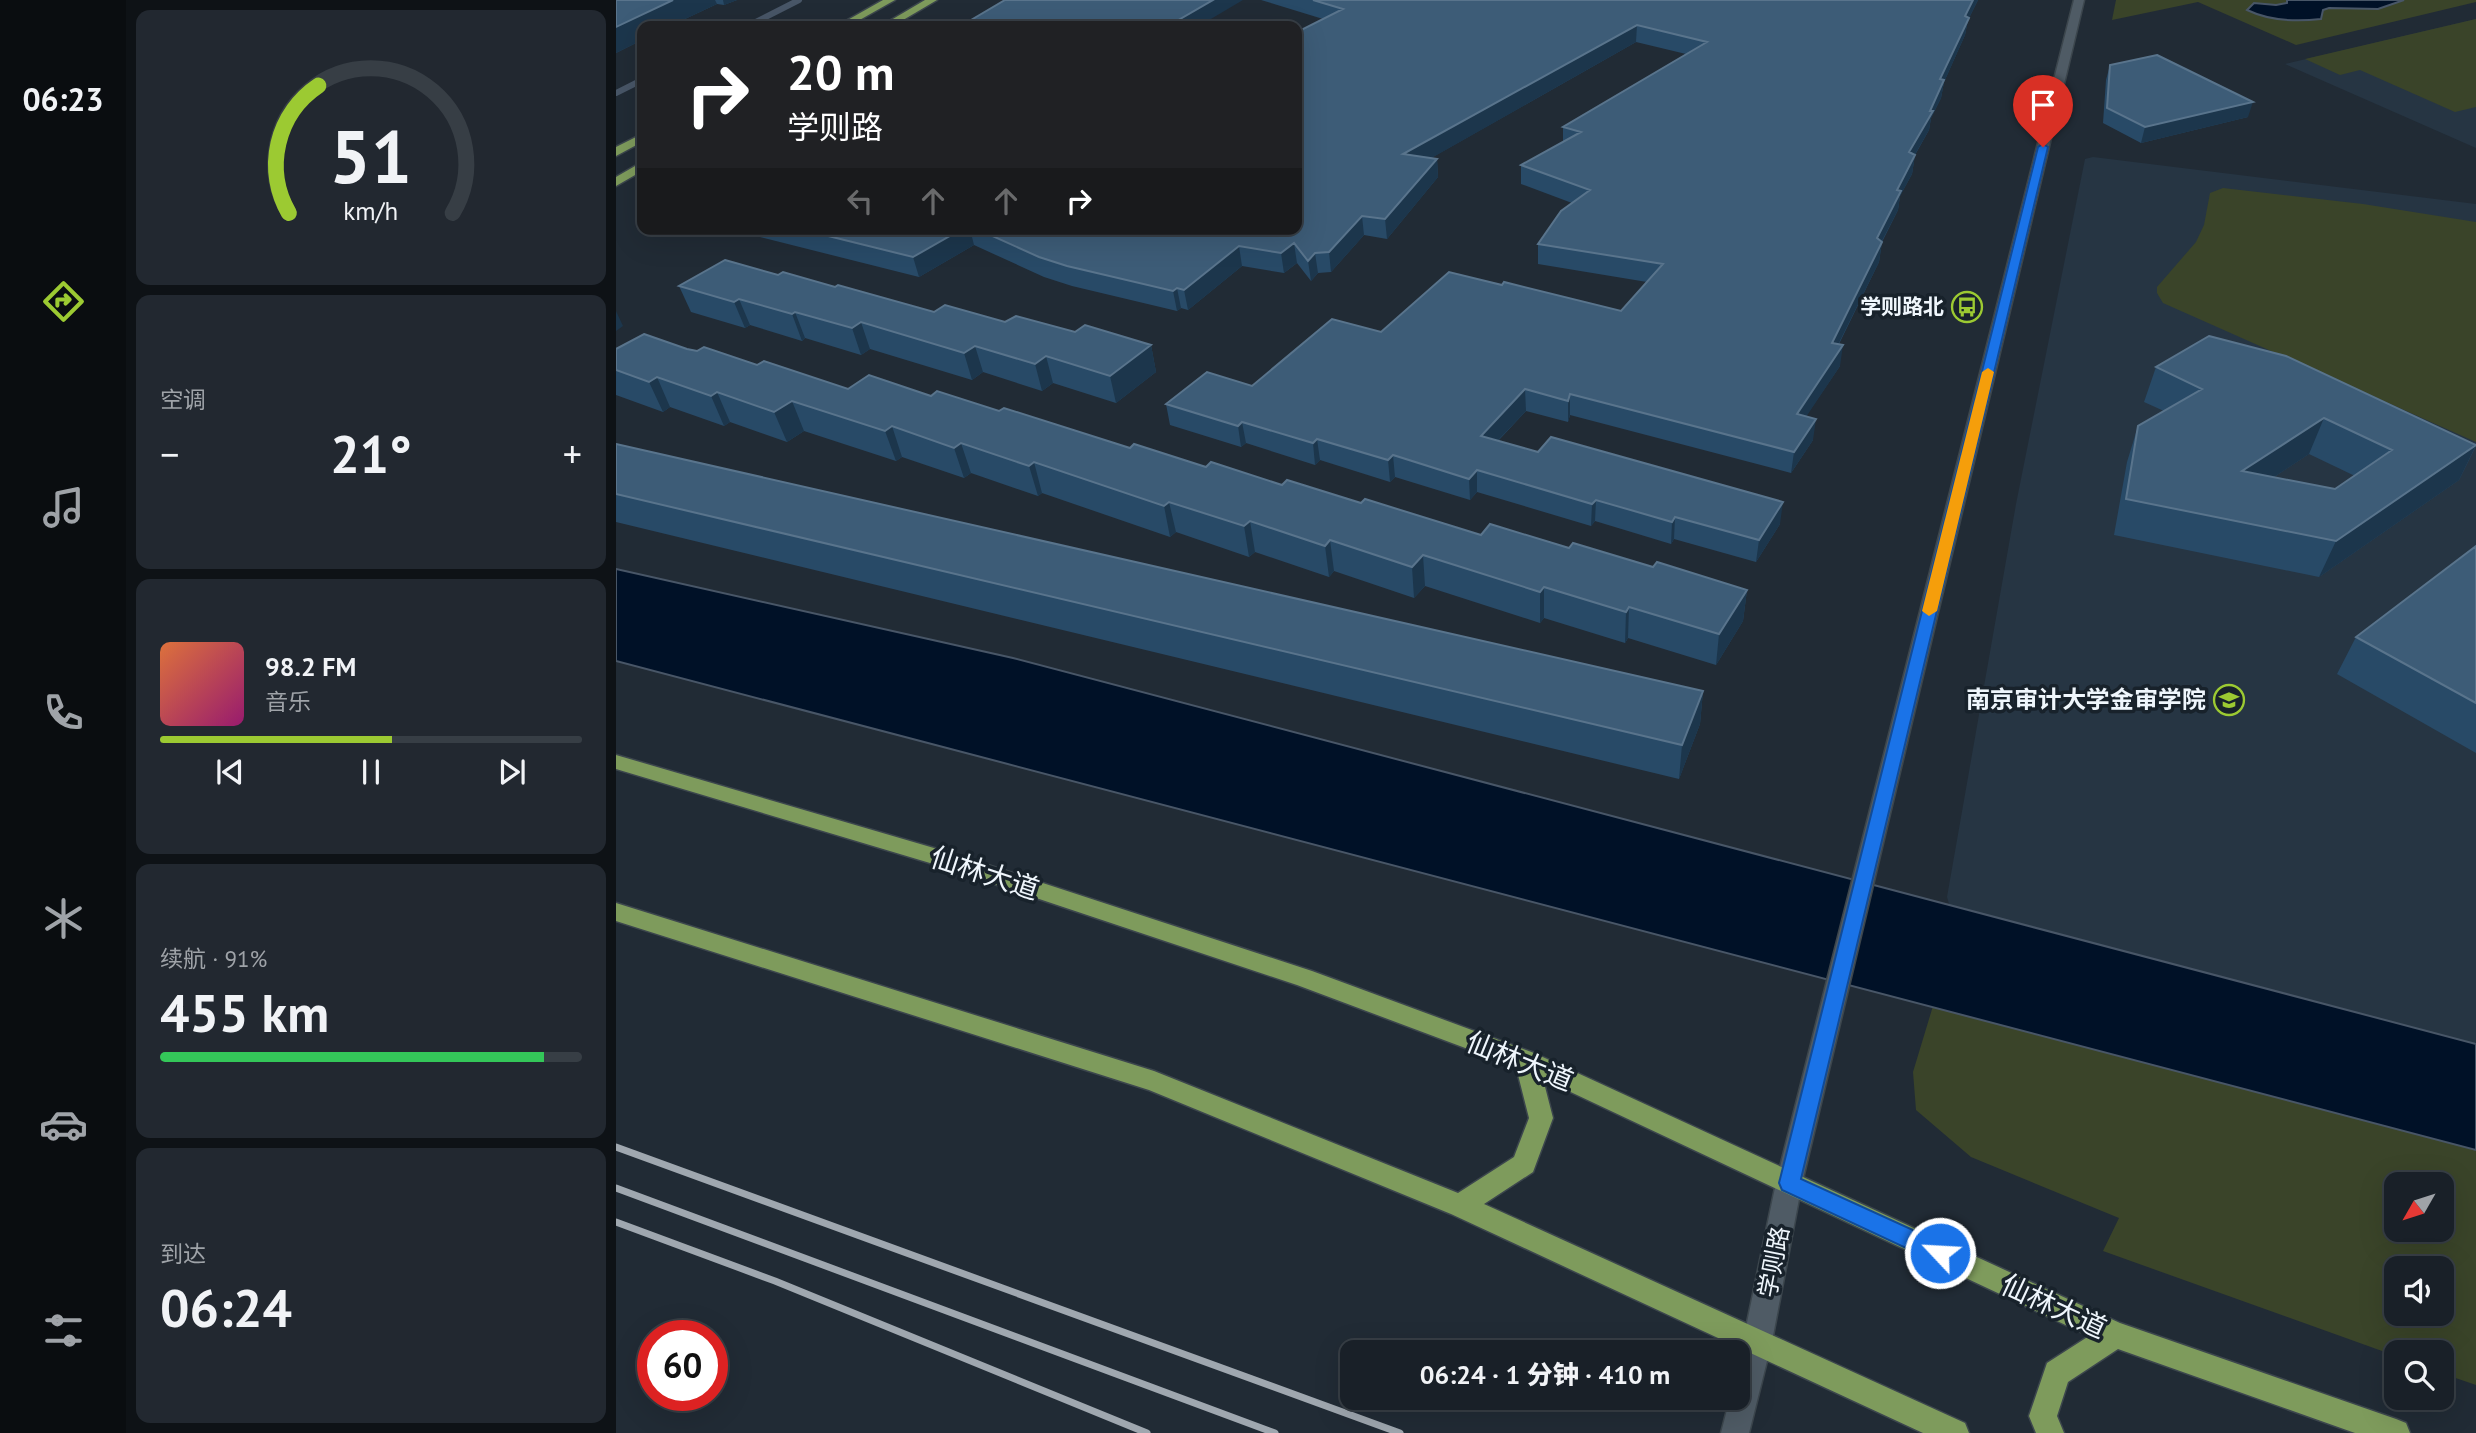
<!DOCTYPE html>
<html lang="zh">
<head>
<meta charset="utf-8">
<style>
	body { margin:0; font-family:"PT Sans","Noto Sans SC",sans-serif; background:#222830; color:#f1f3f6; height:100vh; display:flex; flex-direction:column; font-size:26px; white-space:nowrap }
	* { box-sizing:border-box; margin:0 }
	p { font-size:23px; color:#9fa3a8 }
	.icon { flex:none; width:38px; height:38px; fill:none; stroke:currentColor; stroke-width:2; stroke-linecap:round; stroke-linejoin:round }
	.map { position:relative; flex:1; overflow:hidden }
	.sheet { display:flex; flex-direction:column; gap:10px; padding:10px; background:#0e1216; width:490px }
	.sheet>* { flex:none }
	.guide { position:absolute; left:21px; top:21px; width:665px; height:214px; border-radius:14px; box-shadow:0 7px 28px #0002,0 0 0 2px #373e45; background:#202124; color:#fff; overflow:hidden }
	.needle { width:46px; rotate:231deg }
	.fabs { position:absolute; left:1768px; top:1172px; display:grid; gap:14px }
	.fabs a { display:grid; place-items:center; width:70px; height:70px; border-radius:14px; background:#192028; box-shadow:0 7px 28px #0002,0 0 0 2px #373e45; font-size:35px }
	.speed { position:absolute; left:21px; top:1320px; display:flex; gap:14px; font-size:35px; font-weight:700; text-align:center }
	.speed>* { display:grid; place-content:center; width:91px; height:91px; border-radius:50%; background:#192028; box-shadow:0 7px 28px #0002,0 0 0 2px #373e45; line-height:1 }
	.speed .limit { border:10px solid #d22; background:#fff; color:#111 }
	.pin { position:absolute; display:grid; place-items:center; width:60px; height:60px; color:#fff; margin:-72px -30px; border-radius:50% 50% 50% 0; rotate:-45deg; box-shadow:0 0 7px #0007 }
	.pin .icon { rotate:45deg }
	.me { position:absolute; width:77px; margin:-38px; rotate:295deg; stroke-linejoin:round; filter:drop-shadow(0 0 5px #0008) }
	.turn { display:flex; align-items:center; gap:24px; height:147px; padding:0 35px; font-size:32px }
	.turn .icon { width:91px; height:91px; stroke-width:2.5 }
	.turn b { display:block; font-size:49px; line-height:60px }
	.lanes { display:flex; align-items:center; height:66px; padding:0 35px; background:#0003; justify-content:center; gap:35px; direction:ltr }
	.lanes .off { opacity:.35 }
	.big { font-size:52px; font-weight:800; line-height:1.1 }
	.sheet .tile { flex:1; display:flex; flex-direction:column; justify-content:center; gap:10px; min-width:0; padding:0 24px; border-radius:14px; background:#222830 }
	.sheet .dial { align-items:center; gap:0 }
	.dial svg { height:182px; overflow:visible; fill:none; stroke:#373e45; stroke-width:7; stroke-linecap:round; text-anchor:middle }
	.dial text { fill:#f1f3f6; stroke:none }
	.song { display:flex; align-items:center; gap:21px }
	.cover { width:84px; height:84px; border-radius:10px; background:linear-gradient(135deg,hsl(20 70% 55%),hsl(320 70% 35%)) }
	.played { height:7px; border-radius:4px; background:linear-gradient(90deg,#9cca32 55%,#373e45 55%) }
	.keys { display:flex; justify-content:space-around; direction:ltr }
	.heat { display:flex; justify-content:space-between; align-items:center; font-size:38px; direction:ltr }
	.charge { height:10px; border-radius:5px; background:linear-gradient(90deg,#34c759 91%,#373e45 0) }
	.trip { position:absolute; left:724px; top:1340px; width:410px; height:70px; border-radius:14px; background:#192028; box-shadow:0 7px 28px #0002,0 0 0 2px #373e45; font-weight:800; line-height:70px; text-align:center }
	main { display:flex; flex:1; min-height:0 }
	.menu { display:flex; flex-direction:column; width:126px; justify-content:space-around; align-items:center; background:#0a0d10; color:#9fa3a8 }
	.menu .icon { width:49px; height:49px }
	.menu .current { color:#9cca32 }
	.menu b { font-size:32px; color:#f1f3f6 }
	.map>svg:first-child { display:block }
	.built { fill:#263543 }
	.green { fill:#3a4429; fill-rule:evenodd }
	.water { fill:#001127; stroke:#485667; stroke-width:2 }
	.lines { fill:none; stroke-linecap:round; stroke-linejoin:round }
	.stream { stroke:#485667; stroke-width:6 }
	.minor-casing { stroke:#3c464d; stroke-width:3 }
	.primary-casing { stroke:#3c464d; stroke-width:3 }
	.minor { fill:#4f5b65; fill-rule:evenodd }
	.primary { fill:#7e9b5c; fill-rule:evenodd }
	.rail { stroke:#9fa7af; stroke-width:7 }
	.wall { fill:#284a67; fill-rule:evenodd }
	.shaded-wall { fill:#1c364c }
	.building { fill:#3d5c77; stroke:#59748c; stroke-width:2; fill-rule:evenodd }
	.route { fill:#1a73e8; stroke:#114b97; stroke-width:2 }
	.slow { fill:#f59e0b }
	.labels { text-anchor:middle; stroke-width:7; stroke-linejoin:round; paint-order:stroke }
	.far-poi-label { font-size:21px; font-weight:bold; fill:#eff6fc; stroke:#18222b; text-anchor:end }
	.poi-label { font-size:24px; font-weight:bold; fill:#eff6fc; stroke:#18222b; text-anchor:end }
	.street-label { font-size:24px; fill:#eff6fc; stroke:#18222b }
	.near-street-label { font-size:28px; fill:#eff6fc; stroke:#18222b }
</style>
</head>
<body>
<main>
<nav class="menu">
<b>06:23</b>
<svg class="icon current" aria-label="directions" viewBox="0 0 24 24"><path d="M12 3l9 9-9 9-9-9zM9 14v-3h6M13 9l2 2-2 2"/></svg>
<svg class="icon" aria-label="music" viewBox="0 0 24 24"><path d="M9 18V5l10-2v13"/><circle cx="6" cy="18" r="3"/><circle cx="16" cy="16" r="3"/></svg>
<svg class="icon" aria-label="phone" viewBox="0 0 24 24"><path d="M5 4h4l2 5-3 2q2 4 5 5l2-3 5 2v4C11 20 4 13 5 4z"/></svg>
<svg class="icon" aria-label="climate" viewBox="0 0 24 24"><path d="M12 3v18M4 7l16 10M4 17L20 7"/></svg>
<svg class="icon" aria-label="car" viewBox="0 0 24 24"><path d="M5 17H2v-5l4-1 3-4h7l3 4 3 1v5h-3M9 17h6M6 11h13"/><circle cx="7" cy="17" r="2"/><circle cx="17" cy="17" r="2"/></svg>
<svg class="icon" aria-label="filters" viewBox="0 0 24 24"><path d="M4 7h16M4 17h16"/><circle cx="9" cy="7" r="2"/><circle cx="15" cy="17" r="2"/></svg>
</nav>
<section class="sheet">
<div class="tile dial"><svg viewBox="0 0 100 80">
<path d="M14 69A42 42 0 1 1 86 69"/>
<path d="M14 69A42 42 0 0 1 27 13" stroke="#9cca32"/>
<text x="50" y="56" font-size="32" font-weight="700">51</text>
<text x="50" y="72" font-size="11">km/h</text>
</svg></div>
<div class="tile"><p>空调</p>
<div class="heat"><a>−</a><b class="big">21°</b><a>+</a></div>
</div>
<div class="tile">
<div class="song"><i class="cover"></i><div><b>98.2 FM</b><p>音乐</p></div></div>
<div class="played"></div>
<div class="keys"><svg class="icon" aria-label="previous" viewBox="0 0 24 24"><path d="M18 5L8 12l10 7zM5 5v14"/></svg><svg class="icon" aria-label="pause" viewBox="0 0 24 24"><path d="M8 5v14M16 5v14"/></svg><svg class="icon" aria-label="next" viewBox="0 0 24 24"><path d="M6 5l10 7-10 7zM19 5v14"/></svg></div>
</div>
<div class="tile"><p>续航 · 91%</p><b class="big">455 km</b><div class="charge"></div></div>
<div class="tile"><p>到达</p><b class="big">06:24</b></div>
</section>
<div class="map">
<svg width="1860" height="1433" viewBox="0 0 1860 1433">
	<rect width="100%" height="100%" fill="#212b35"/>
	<!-- built -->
	<path class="built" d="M1860,19V148L1669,64Z
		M1477,157L1860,204V1071L1335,911L1331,897L1400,504L1469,159Z"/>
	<!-- green -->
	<path class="green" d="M1500,0H1860V2L1680,45L1582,2L1496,20Z
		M1860,19V107L1839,112L1744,70L1724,75L1689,59Z
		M1607,188L1747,204L1860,222V442L1547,303L1541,293V287L1580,242L1588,225L1594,193Z
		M1320,996L1860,1149V1385L1825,1373V1353H1780V1356L1487,1251L1503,1218L1355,1157L1300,1110L1297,1072ZM1780,1185H1825V1230H1780ZM1780,1269H1825V1314H1780Z"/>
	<!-- water -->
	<path class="water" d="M1671,0H1788L1762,9L1713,8L1707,10L1705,19C1679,22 1654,21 1631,10L1638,3L1660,5L1671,3Z
		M0,569L397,658L1860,1044V1150L0,661Z"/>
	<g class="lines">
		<!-- stream -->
		<path class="stream" d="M132,26L183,0
			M0,93L26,80"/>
		<!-- minor casing -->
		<g class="minor-casing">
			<path id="minor" d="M1458,0H1468L1186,1183L1156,1341L1133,1433H1105L1114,1398H1122V1366L1160,1183Z"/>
		</g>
		<!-- primary casing -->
		<g class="primary-casing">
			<path id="primary" d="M267,0H279L233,26H221Z
				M309,0H321L277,26H265Z
				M26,134V142L0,156V147Z
				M26,162V171L0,186V177Z
				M0,755L335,853L696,971L918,1053L1504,1323L1780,1419L1790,1423L1794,1433H1739L1502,1349L1452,1382L1441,1416L1448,1433H1420L1413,1416L1431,1363L1473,1336L927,1079L937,1118L917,1172L868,1204L1349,1423L1353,1433H1307L835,1214L533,1090L0,921V903L538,1071L842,1193L898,1157L913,1118L900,1067L681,985L324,866L0,769Z"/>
		</g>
		<!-- minor -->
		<use href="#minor" class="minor"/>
		<!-- primary -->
		<use href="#primary" class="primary"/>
		<!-- rail -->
		<path class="rail" d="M0,1147L784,1433
			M0,1188L659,1433
			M0,1222L159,1281L531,1433"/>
	</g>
	<!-- wall -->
	<path class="wall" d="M0,0H121L108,5L101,4L54,26H26V40L0,53Z
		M645,0H1362L1352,20L1349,35L1328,82L1325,98L1315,118L1313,130L1299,155L1296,174L1284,196L1282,210L1266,242L1263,262L1223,344L1224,366L1190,416L1197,440L1175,473L954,415L952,422L910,411L882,441L1164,524L1140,562L1058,539L1055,544L979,521L975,526L861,492L854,500L779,477L774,482L704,460L699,465L630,443L625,447L554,425L550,404L636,386L765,332L886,285L1005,311L1031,282L922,264V244L956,203L905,184V165L947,142V127L1070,54L1020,42L815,158L821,159L822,177L771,239L748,235L715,272L702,273L695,281L681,263L668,273L626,266L572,310L565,308L561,311L456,286L428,277L358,245L303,277L112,229H681L707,19Z
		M1494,65L1632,117L1525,143L1487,123L1490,80Z
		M162,275L219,287L318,312L535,345L540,372L500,403L437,383L426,391L367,372L356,380L254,349L245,355L189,338L186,341L134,325L129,328L75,312L63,286Z
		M0,349H71L141,365L232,389L315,396L383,411L514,448L666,485L745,503L865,535L953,548L1037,567L1131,590L1127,621L1100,665L1012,638L1009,643L928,618L924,623L809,586L798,598L718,571L713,577L639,552L633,557L560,532L554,537L426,493L422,496L355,473L348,478L286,457L280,461L188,431L171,442L114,422L108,426L54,407L47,412L0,395Z
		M1540,367L1860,444V446L1843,480L1703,577L1498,535L1511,462L1522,426L1548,411L1528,402ZM1693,454L1739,476L1719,489L1658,477Z
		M0,444L1087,691L1084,724L1063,779L0,522Z
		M1860,546V753L1721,674L1740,637Z"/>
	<!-- shaded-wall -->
	<path class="shaded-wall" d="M57,0H99L101,4L54,26H26V40L0,53V27Z
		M107,0H121L108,5Z
		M597,0H627L583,26H552Z
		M1357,0H1362L1352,20L1349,35L1328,82L1325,98L1315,118L1313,130L1290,170L1293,152L1314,111L1324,79L1349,16Z
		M1021,25L1020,42L789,173L787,154Z
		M1637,102L1632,117L1525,143L1529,127Z
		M1299,155L1296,174L1284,196L1282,210L1257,258L1261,238L1281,190Z
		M821,159L822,177L771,239L769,219Z
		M746,216L748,235L715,272L713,252Z
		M346,229H354L358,245L303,277L297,257Z
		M1266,242L1263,262L1213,363L1216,343Z
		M678,243L681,263L668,273L665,253Z
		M623,246L626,266L572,310L568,290Z
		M699,253L702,273L695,281L692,261Z
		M561,288L565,308L561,311L557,291Z
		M123,299L134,325L129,328L118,302Z
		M0,311L7,326L0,331Z
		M179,312L189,338L186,341L176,314Z
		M245,322L254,349L245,355L236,328Z
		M535,345L540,372L500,403L494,376Z
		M1227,345L1224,366L1178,435L1181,414Z
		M359,346L367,372L356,380L348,353Z
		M430,356L437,383L426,391L419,364Z
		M41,377L54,407L47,412L33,382Z
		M909,389L910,411L866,457L865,436Z
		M101,392L114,422L108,426L95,396Z
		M954,394V415L952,422V401Z
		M176,401L188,431L171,442L158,412Z
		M1708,418L1693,454L1612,507L1626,471Z
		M1200,419L1197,440L1175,473L1178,452Z
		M626,422L630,443L625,447L622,426Z
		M276,426L286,457L280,461L269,431Z
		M701,439L704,460L699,465L697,443Z
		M345,443L355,473L348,478L338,448Z
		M1860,445L1843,480L1703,577L1720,541Z
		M777,455L779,477L774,482L772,460Z
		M418,462L426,493L422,496L413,466Z
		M861,470V492L854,500L853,479Z
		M980,500L979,521L975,526L976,504Z
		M553,502L560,532L554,537L548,506Z
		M1167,502L1164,524L1140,562L1143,540Z
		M1059,517L1058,539L1055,544L1056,522Z
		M634,521L639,552L633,557L628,526Z
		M714,540L718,571L713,577L709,546Z
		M807,555L809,586L798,598L796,567Z
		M928,587V618L924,623V592Z
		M1131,590L1127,621L1100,665L1103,634Z
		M1013,607L1012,638L1009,643L1010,612Z
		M1087,691L1084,724L1063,779L1066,745Z"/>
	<!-- building -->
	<path class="building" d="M0,0H57L0,27Z
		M389,0H597L552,26H345Z
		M697,0H1357L1349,16L1353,18L1324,79L1328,80L1314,111H1317L1293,152L1299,155L1281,190L1285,191L1261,238L1266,242L1216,343L1227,345L1181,414L1200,419L1178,452L954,394L952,401L909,389L865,436L922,452L935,437L1167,502L1143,540L1059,517L1056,522L980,500L976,504L861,470L853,479L777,455L772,460L701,439L697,443L626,422L622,426L550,404L591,372L636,386L716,319L765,332L833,272L886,285L888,282L1005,311L1047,264L922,244L945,211L974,190L905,165L965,132L947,127L1091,42L1021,25L787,154L821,159L769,219L746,216L713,252L699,253L692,261L678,243L665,253L623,246L568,290L561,288L557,291L451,266L423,257L361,229H681V32L727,9Z
		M1541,55L1637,102L1529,127L1491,108L1494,65Z
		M184,229H346L297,257Z
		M109,260L162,275L167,272L219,287L222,285L318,312L329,305L389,322L400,316L459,332L469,325L535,345L494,376L430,356L419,364L359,346L348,353L245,322L236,328L179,312L176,314L123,299L118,302L63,286Z
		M28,334L71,349L81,351L88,347L141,365L148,361L232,389L253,375L315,396L321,391L383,411L388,408L514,448L518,444L590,467L595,462L666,485L671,480L745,503L749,499L865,535L874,524L953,548L957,543L1037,567L1041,562L1131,590L1103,634L1013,607L1010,612L928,587L924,592L807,555L796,567L714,540L709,546L634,521L628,526L553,502L548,506L418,462L413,466L345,443L338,448L276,426L269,431L176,401L158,412L101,392L95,396L41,377L33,382L0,370V349Z
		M1593,336L1670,356L1860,445L1720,541L1510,499L1522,426L1586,389L1540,367ZM1708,418L1776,450L1719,489L1626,471Z
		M0,444L1087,691L1066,745L0,494Z
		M1860,546V703L1740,637Z"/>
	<!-- route -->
	<path class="route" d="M1427,144L1432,147L1185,1179L1332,1246L1335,1253L1332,1261L1324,1264L1166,1190L1163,1183L1422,147Z"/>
	<!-- slow -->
	<path class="slow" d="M1372,368L1378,372L1321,611L1313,616L1306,611L1366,372Z"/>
	<!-- icons -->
	<defs>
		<g id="bus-ring" transform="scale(1.575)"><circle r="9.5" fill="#18222b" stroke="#9cca32" stroke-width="1.5"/><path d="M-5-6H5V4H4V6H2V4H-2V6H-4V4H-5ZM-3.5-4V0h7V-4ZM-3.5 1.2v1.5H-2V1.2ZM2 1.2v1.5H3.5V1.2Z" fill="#9cca32"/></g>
		<g id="university-ring" transform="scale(1.575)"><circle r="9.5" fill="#18222b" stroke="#9cca32" stroke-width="1.5"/><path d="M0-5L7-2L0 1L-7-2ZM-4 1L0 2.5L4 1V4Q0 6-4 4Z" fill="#9cca32"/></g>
	</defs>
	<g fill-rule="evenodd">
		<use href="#bus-ring" x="1351" y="307"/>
		<use href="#university-ring" x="1613" y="700"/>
	</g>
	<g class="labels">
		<!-- far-poi labels -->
		<g class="far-poi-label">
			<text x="1328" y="314">学则路北</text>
		</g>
		<!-- poi labels -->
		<g class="poi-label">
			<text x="1590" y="708">南京审计大学金审学院</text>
		</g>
		<!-- street labels -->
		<g class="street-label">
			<text transform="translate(1158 1262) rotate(-79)" y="8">学则路</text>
		</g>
		<!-- near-street labels -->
		<g class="near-street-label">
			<text transform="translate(369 873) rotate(18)" y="10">仙林大道</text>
			<text transform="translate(904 1061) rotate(22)" y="10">仙林大道</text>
			<text transform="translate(1438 1306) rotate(25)" y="10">仙林大道</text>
		</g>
	</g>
</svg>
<div class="fabs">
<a><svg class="needle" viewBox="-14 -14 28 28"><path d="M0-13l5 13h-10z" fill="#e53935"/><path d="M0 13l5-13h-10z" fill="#9fa3a8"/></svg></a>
<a><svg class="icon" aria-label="sound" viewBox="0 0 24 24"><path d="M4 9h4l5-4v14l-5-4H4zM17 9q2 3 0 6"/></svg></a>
<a><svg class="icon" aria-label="search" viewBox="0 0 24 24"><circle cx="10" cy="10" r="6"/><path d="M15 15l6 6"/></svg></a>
</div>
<div class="speed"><div class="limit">60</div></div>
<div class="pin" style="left:1427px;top:147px;background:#d93025"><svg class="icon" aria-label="arrive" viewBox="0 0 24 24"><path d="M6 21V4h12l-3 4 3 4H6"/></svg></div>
<svg class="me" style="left:1324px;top:1253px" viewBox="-20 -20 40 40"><circle r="17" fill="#1a73e8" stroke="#fff" stroke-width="3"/><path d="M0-11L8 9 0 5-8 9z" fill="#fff"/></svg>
<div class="trip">06:24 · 1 分钟 · 410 m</div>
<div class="guide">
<div class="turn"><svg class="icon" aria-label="right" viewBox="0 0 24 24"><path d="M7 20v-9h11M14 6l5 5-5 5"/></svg><div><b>20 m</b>学则路</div></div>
<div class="lanes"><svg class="icon off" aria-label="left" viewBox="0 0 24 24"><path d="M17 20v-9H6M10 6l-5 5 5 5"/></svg><svg class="icon off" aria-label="ahead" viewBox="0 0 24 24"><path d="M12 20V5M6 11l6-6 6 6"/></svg><svg class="icon off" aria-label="ahead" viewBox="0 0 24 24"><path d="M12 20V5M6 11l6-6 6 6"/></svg><svg class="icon" aria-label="right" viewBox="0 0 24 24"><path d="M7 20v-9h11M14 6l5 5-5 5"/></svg></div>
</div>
</div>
</main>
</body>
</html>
